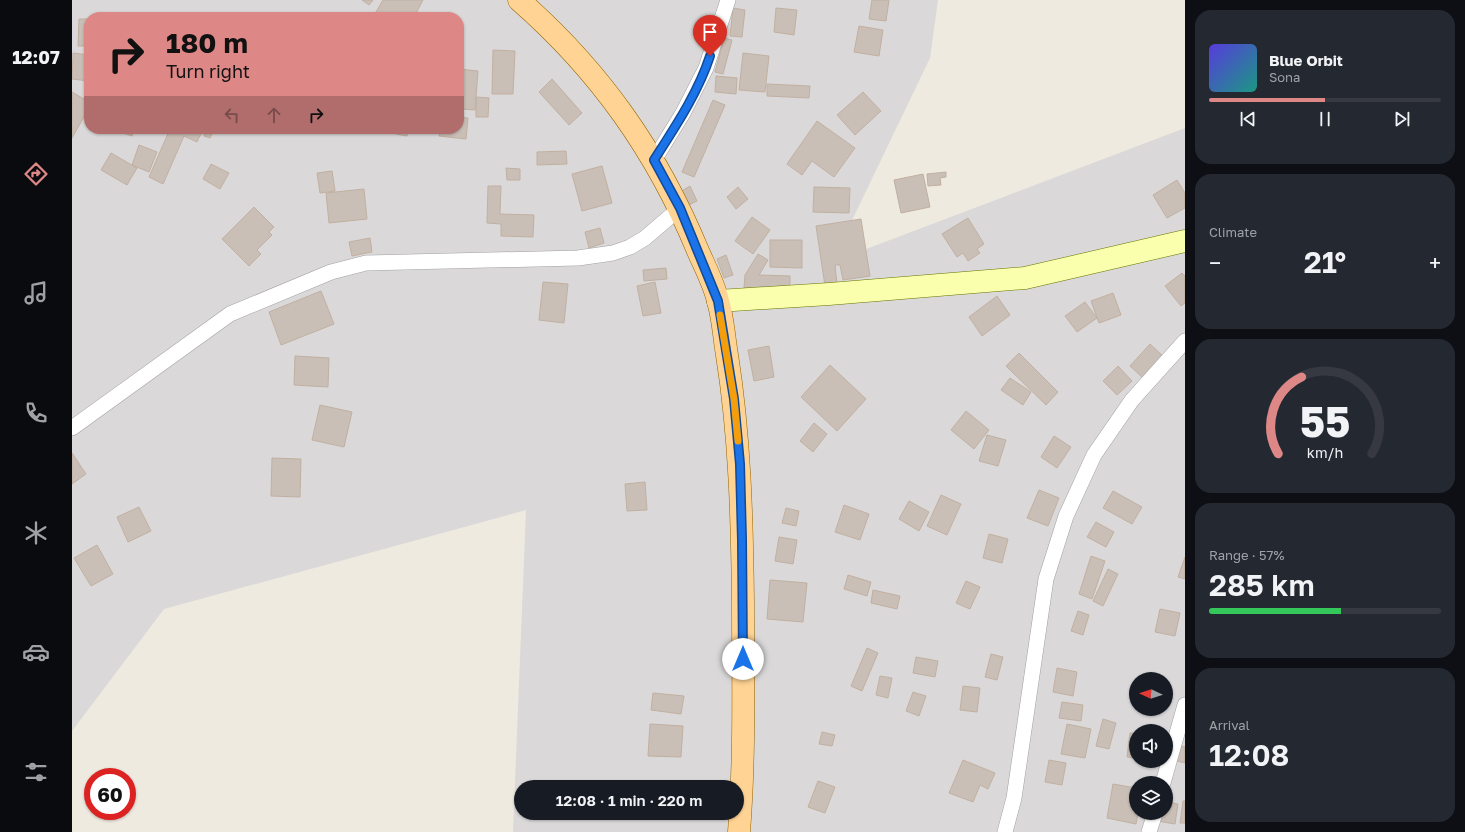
<!DOCTYPE html>
<html lang="en">
<head>
<meta charset="utf-8">
<style>
	body { margin:0; font-family:"Golos Text",sans-serif; background:#242831; color:#f1f3f6; height:100vh; display:flex; flex-direction:column; font-size:15px; white-space:nowrap }
	* { box-sizing:border-box; margin:0 }
	p { font-size:13px; color:#9ea1a6 }
	.icon { flex:none; width:22px; height:22px; fill:none; stroke:currentColor; stroke-width:2; stroke-linecap:round; stroke-linejoin:round }
	.map { position:relative; flex:1; overflow:hidden }
	.sheet { display:flex; flex-direction:column; gap:10px; padding:10px; background:#0d0f14; width:280px }
	.sheet>* { flex:none }
	.hud { position:absolute; left:12px; top:12px; width:380px; height:122px; border-radius:16px; box-shadow:0 1px 3px #0004; background:#de8787; color:#111; overflow:hidden }
	.needle { width:26px; rotate:274deg }
	.controls { position:absolute; left:1057px; top:672px; display:grid; gap:8px }
	.controls a { display:grid; place-items:center; width:44px; height:44px; border-radius:50%; background:#171b24; box-shadow:0 1px 3px #0004; font-size:20px }
	.speed { position:absolute; left:12px; top:768px; display:flex; gap:8px; font-size:20px; font-weight:700; text-align:center }
	.speed>* { display:grid; place-content:center; width:52px; height:52px; border-radius:50%; background:#171b24; box-shadow:0 1px 3px #0004; line-height:1 }
	.speed .limit { border:6px solid #d22; background:#fff; color:#111 }
	.pin { position:absolute; display:grid; place-items:center; width:34px; height:34px; color:#fff; margin:-41px -17px; border-radius:50% 50% 50% 0; rotate:-45deg; box-shadow:0 0 4px #0007 }
	.pin .icon { rotate:45deg }
	.me { position:absolute; width:44px; margin:-22px; rotate:0deg; stroke-linejoin:round; filter:drop-shadow(0 0 3px #0008) }
	.turn { display:flex; align-items:center; gap:14px; height:84px; padding:0 16px; font-size:18px }
	.turn .icon { width:52px; height:52px; stroke-width:2.5 }
	.turn b { display:block; font-size:28px; line-height:34px }
	.lanes { display:flex; align-items:center; height:38px; padding:0 16px; background:#0003; justify-content:center; gap:20px; direction:ltr }
	.lanes .off { opacity:.35 }
	.big { font-size:30px; font-weight:600; line-height:1.1 }
	.sheet .card { flex:1; display:flex; flex-direction:column; justify-content:center; gap:6px; min-width:0; padding:0 14px; border-radius:16px; background:#242831 }
	.sheet .dial { align-items:center; gap:0 }
	.dial svg { height:104px; overflow:visible; fill:none; stroke:#363941; stroke-width:7; stroke-linecap:round; text-anchor:middle }
	.dial text { fill:#f1f3f6; stroke:none }
	.song { display:flex; align-items:center; gap:12px }
	.cover { width:48px; height:48px; border-radius:6px; background:linear-gradient(135deg,hsl(250 70% 55%),hsl(170 70% 35%)) }
	.played { height:4px; border-radius:2px; background:linear-gradient(90deg,#de8787 50%,#363941 50%) }
	.keys { display:flex; justify-content:space-around; direction:ltr }
	.heat { display:flex; justify-content:space-between; align-items:center; font-size:22px; direction:ltr }
	.charge { height:6px; border-radius:3px; background:linear-gradient(90deg,#34c759 57%,#363941 0) }
	.trip { position:absolute; left:442px; top:780px; width:230px; height:40px; border-radius:20px; background:#171b24; box-shadow:0 1px 3px #0004; font-weight:600; line-height:40px; text-align:center }
	main { display:flex; flex:1; min-height:0 }
	.menu { display:flex; flex-direction:column; width:72px; justify-content:space-around; align-items:center; background:#090b0e; color:#9ea1a6 }
	.menu .icon { width:28px; height:28px }
	.menu .selected { color:#de8787 }
	.menu b { font-size:18px; color:#f1f3f6 }
	.map>svg:first-child { display:block }
	.residential { fill:#dad8d8; fill-rule:evenodd }
	.building { fill:#cabfb6; stroke:#c1b0a1 }
	.lines { fill:none; stroke-linecap:round; stroke-linejoin:round }
	.street-casing { stroke:#a2a2a2; stroke-width:16 }
	.secondary-casing { stroke:#667500; stroke-width:23 }
	.primary-casing { stroke:#936500; stroke-width:23 }
	.street { stroke:#fff; stroke-width:15 }
	.secondary { stroke:#f9ffad; stroke-width:22 }
	.primary { stroke:#ffd394; stroke-width:22 }
	.route-casing { stroke:#114b97; stroke-width:10 }
	.route { stroke:#1a73e8; stroke-width:7 }
	.slow { stroke:#f59e0b; stroke-width:7 }
</style>
</head>
<body>
<main>
<nav class="menu">
<b>12:07</b>
<svg class="icon selected" aria-label="directions" viewBox="0 0 24 24"><path d="M12 3l9 9-9 9-9-9zM9 14v-3h6M13 9l2 2-2 2"/></svg>
<svg class="icon" aria-label="music" viewBox="0 0 24 24"><path d="M9 18V5l10-2v13"/><circle cx="6" cy="18" r="3"/><circle cx="16" cy="16" r="3"/></svg>
<svg class="icon" aria-label="phone" viewBox="0 0 24 24"><path d="M5 4h4l2 5-3 2q2 4 5 5l2-3 5 2v4C11 20 4 13 5 4z"/></svg>
<svg class="icon" aria-label="climate" viewBox="0 0 24 24"><path d="M12 3v18M4 7l16 10M4 17L20 7"/></svg>
<svg class="icon" aria-label="car" viewBox="0 0 24 24"><path d="M5 17H2v-5l4-1 3-4h7l3 4 3 1v5h-3M9 17h6M6 11h13"/><circle cx="7" cy="17" r="2"/><circle cx="17" cy="17" r="2"/></svg>
<svg class="icon" aria-label="filters" viewBox="0 0 24 24"><path d="M4 7h16M4 17h16"/><circle cx="9" cy="7" r="2"/><circle cx="15" cy="17" r="2"/></svg>
</nav>
<div class="map">
<svg width="1113" height="832" viewBox="0 0 1113 832">
	<rect width="100%" height="100%" fill="#eeeae0"/>
	<!-- residential -->
	<path class="residential" d="M0,0H866L858,58L760,262L1113,128V832H441L454,510L92,609L0,731ZM17,17H387V129H17ZM1064,679H1094V709H1064ZM1064,731H1094V761H1064ZM1064,783H1094V813H1064ZM449,787H665V813H449Z"/>
	<!-- building -->
	<path class="building" d="M290,0H301L297,5Z
		M311,0H351L342,17H301Z
		M800,0H817L814,21L797,19Z
		M661,8L673,10L670,37L658,36Z
		M704,8L725,10L722,35L702,32Z
		M57,14L86,17H57Z
		M7,19H17V46H6Z
		M787,26L811,30L807,56L782,52Z
		M652,38L660,40L651,74L643,72Z
		M421,50L443,51L441,94H420Z
		M1,53L17,55V81L0,79Z
		M671,53L697,56L693,92L667,90Z
		M387,69L406,71L403,110L387,109Z
		M644,76L665,78L664,94L643,92Z
		M480,79L510,113L497,125L467,92Z
		M695,84L738,86L737,98L695,96Z
		M0,92L17,102V108L0,138Z
		M791,92L809,111L783,135L765,115Z
		M404,97L417,98L416,117H404Z
		M641,100L653,105L622,177L610,172Z
		M387,117L396,118L394,139L367,136L368,129H387Z
		M745,121L783,148L762,177L740,161L730,175L715,164Z
		M52,129H62L60,136L51,133Z
		M98,129H131L125,142L112,136L91,184L77,177Z
		M135,129H142L138,138L132,136Z
		M325,129H336L335,136L324,134Z
		M67,145L85,152L77,172L60,165Z
		M494,151L495,164L465,165V152Z
		M39,153L65,168L55,185L29,170Z
		M139,164L157,173L148,189L131,179Z
		M530,166L540,203L510,211L500,174Z
		M434,168L448,169V180H435Z
		M260,171L263,191L248,193L245,173Z
		M874,172V177L868,178L869,185L856,186L855,174Z
		M851,174L858,207L829,213L822,180Z
		M1105,180L1113,193V208L1095,218L1081,195Z
		M416,186H429L428,214L462,215L461,237L429,236V224L415,223Z
		M618,186L625,201L615,206L608,192Z
		M666,187L676,199L664,209L655,197Z
		M742,187L778,188L777,213L741,212Z
		M292,189L295,219L257,223L254,193Z
		M182,207L202,227L197,232L200,235L185,250L189,254L177,266L150,239Z
		M680,217L698,230L681,254L663,241Z
		M896,218L912,244L905,249L908,253L896,261L891,253L885,257L870,234Z
		M789,219L798,276L771,280L768,265H763L765,284L753,286L744,226Z
		M528,228L532,243L517,248L513,232Z
		M298,238L300,252L280,256L277,242Z
		M698,240H730V268L698,267Z
		M686,254L696,260L687,275L718,276V290L672,288L673,275Z
		M654,255L661,275L652,278L645,259Z
		M594,268L595,279L572,281L571,270Z
		M1110,273L1113,276V303L1109,306L1093,286Z
		M471,282L496,284L492,323L467,320Z
		M583,282L589,313L571,316L565,286Z
		M249,291L262,324L209,345L197,312Z
		M1041,293L1049,315L1027,323L1019,301Z
		M925,296L938,315L910,336L897,317Z
		M1013,302L1025,318L1005,332L993,316Z
		M1078,344L1091,356L1071,378L1058,366Z
		M697,346L702,377L682,381L676,350Z
		M947,353L986,392L974,405L934,366Z
		M223,356L257,358L256,387L222,385Z
		M758,365L794,399L765,431L729,397Z
		M1046,366L1060,381L1045,395L1031,381Z
		M938,378L959,392L951,405L929,390Z
		M248,405L280,412L272,447L240,440Z
		M894,411L917,430L902,449L879,430Z
		M742,423L755,434L741,452L728,441Z
		M915,435L934,440L926,466L907,461Z
		M982,436L999,447L985,468L969,457Z
		M0,453L14,474L0,484Z
		M200,458L229,459L228,497L199,496Z
		M573,482L575,510L555,511L553,484Z
		M967,490L987,498L976,526L955,518Z
		M1041,491L1070,507L1060,524L1031,508Z
		M869,495L889,504L875,535L855,526Z
		M837,501L857,512L847,531L827,519Z
		M772,505L797,514L788,540L763,532Z
		M67,507L79,531L56,542L45,517Z
		M714,508L727,511L724,526L710,523Z
		M1024,522L1042,532L1034,547L1015,537Z
		M917,534L936,539L930,563L911,558Z
		M707,537L725,540L721,564L703,561Z
		M25,545L41,574L19,586L2,558Z
		M1019,556L1033,561L1020,599L1007,594Z
		M1113,557V579L1106,577Z
		M1036,569L1046,574L1031,606L1021,601Z
		M776,575L799,582L795,596L772,589Z
		M698,580L735,583L731,622L695,619Z
		M894,581L908,587L898,609L884,603Z
		M801,590L828,596L825,609L799,603Z
		M1088,609L1108,613L1103,636L1083,632Z
		M1006,611L1017,615L1011,635L999,631Z
		M795,648L806,653L790,691L779,686Z
		M919,654L931,657L925,680L913,677Z
		M844,657L866,661L863,677L841,673Z
		M985,668L1005,672L1001,696L981,692Z
		M808,676L820,678L816,698L804,695Z
		M891,686L908,688L905,712L888,710Z
		M841,692L854,696L847,716L834,711Z
		M581,693L612,696L609,714L579,710Z
		M990,702L1011,705L1009,721L987,718Z
		M1031,719L1044,723L1037,749L1024,746Z
		M578,724L611,726L609,757L576,756Z
		M995,724L1019,729L1013,758L989,754Z
		M750,732L763,735L760,746L747,744Z
		M1058,733H1064V758L1055,757Z
		M1109,746L1113,747V763L1105,761Z
		M891,760L923,773L916,789L908,785L901,802L877,793Z
		M977,760L994,763L990,785L973,782Z
		M746,781L763,787L753,813L736,807Z
		M567,783L599,785V787H567Z
		M1041,784L1064,788V813H1066L1064,824L1035,818Z
		M1111,801H1113V823H1108Z
		M1094,802L1106,804L1103,824L1085,821L1087,813H1094Z"/>
	<g class="lines">
		<!-- street casing -->
		<g class="street-casing">
			<path id="street" d="M582,160L611,113L634,68L656,0
				M0,428L158,314L259,272L294,263L506,258L541,253L558,247L573,238L608,208
				M1091,783L1113,705
				M933,832L942,798L974,579L994,516L1022,455L1060,400L1113,341
				M1077,832L1083,813"/>
		</g>
		<!-- secondary casing -->
		<g class="secondary-casing">
			<path id="secondary" d="M646,301L757,294L953,278L1113,241"/>
		</g>
		<!-- primary casing -->
		<g class="primary-casing">
			<path id="primary" d="M447,0C528,71 585,152 626,251C633,267 642,284 646,301C651,318 652,337 655,355C668,437 670,519 671,602C671,679 673,755 667,832"/>
		</g>
		<!-- street -->
		<use href="#street" class="street"/>
		<!-- secondary -->
		<use href="#secondary" class="secondary"/>
		<!-- primary -->
		<use href="#primary" class="primary"/>
	</g>
	<g class="lines">
		<!-- route casing -->
		<g class="route-casing">
			<path id="route" d="M638,56C626,93 603,127 582,160L608,208L646,301L662,399L668,464L670,540L671,659"/>
		</g>
		<!-- route -->
		<use href="#route" class="route"/>
		<!-- slow -->
		<path class="slow" d="M648,315L662,399L666,441"/>
	</g>
</svg>
<div class="controls">
<a><svg class="needle" viewBox="-14 -14 28 28"><path d="M0-13l5 13h-10z" fill="#e53935"/><path d="M0 13l5-13h-10z" fill="#9ea1a6"/></svg></a>
<a><svg class="icon" aria-label="sound" viewBox="0 0 24 24"><path d="M4 9h4l5-4v14l-5-4H4zM17 9q2 3 0 6"/></svg></a>
<a><svg class="icon" aria-label="layers" viewBox="0 0 24 24"><path d="M12 4l9 5-9 5-9-5zM3 14l9 5 9-5"/></svg></a>
</div>
<div class="speed"><div class="limit">60</div></div>
<div class="pin" style="left:638px;top:56px;background:#d93025"><svg class="icon" aria-label="arrive" viewBox="0 0 24 24"><path d="M6 21V4h12l-3 4 3 4H6"/></svg></div>
<svg class="me" style="left:671px;top:659px" viewBox="-20 -20 40 40"><circle r="19" fill="#fff"/><path d="M0-13L10 11 0 6-10 11z" fill="#1a73e8"/></svg>
<div class="trip">12:08 · 1 min · 220 m</div>
<div class="hud">
<div class="turn"><svg class="icon" aria-label="right" viewBox="0 0 24 24"><path d="M7 20v-9h11M14 6l5 5-5 5"/></svg><div><b>180 m</b>Turn right</div></div>
<div class="lanes"><svg class="icon off" aria-label="left" viewBox="0 0 24 24"><path d="M17 20v-9H6M10 6l-5 5 5 5"/></svg><svg class="icon off" aria-label="ahead" viewBox="0 0 24 24"><path d="M12 20V5M6 11l6-6 6 6"/></svg><svg class="icon" aria-label="right" viewBox="0 0 24 24"><path d="M7 20v-9h11M14 6l5 5-5 5"/></svg></div>
</div>
</div>
<section class="sheet">
<div class="card">
<div class="song"><i class="cover"></i><div><b>Blue Orbit</b><p>Sona</p></div></div>
<div class="played"></div>
<div class="keys"><svg class="icon" aria-label="previous" viewBox="0 0 24 24"><path d="M18 5L8 12l10 7zM5 5v14"/></svg><svg class="icon" aria-label="pause" viewBox="0 0 24 24"><path d="M8 5v14M16 5v14"/></svg><svg class="icon" aria-label="next" viewBox="0 0 24 24"><path d="M6 5l10 7-10 7zM19 5v14"/></svg></div>
</div>
<div class="card"><p>Climate</p>
<div class="heat"><a>−</a><b class="big">21°</b><a>+</a></div>
</div>
<div class="card dial"><svg viewBox="0 0 100 80">
<path d="M14 69A42 42 0 1 1 86 69"/>
<path d="M14 69A42 42 0 0 1 32 10" stroke="#de8787"/>
<text x="50" y="56" font-size="32" font-weight="700">55</text>
<text x="50" y="72" font-size="11">km/h</text>
</svg></div>
<div class="card"><p>Range · 57%</p><b class="big">285 km</b><div class="charge"></div></div>
<div class="card"><p>Arrival</p><b class="big">12:08</b></div>
</section>
</main>
</body>
</html>
